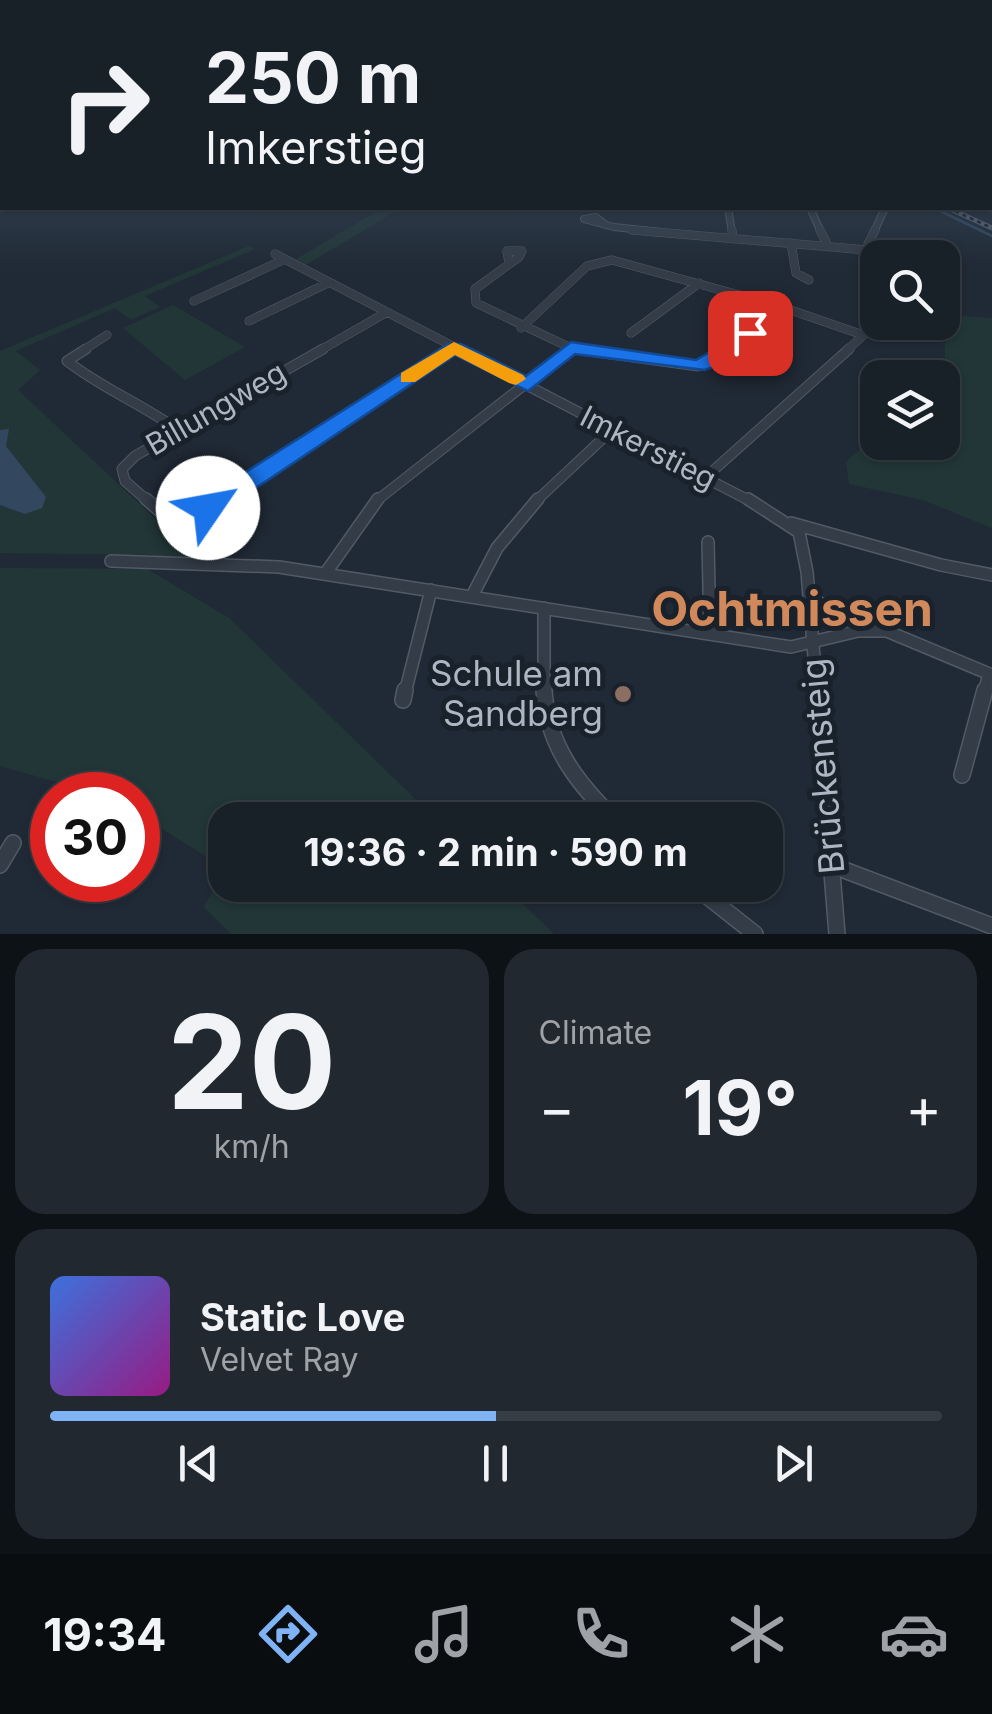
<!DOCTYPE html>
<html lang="en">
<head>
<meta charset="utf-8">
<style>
	body { margin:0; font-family:Inter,sans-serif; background:#212830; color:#f1f3f6; height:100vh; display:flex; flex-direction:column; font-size:38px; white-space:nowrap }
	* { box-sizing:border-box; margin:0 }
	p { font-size:32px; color:#9fa3a8 }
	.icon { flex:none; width:55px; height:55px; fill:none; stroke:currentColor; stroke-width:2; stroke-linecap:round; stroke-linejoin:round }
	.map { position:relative; height:934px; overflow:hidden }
	.details { display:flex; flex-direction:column; gap:15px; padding:15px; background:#0d1216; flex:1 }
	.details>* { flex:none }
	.top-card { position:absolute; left:0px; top:0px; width:992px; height:210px; box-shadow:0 2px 8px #0004,0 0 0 2px #363e45; background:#182028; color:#f1f3f6; overflow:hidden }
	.buttons { position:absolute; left:860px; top:240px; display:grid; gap:20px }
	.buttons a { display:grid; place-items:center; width:100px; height:100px; border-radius:20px; background:#182028; box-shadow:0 2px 8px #0004,0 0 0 2px #363e45; font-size:50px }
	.speed { position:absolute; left:30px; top:772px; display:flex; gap:20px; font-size:50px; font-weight:700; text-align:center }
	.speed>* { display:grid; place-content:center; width:130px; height:130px; border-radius:50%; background:#182028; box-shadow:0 2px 8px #0004,0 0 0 2px #363e45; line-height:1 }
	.speed .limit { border:15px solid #d22; background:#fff; color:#111 }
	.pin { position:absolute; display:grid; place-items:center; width:85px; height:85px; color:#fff; margin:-42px; border-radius:20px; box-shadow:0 5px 15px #0006 }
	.me { position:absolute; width:110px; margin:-55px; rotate:57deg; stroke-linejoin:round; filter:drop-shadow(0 0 8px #0008) }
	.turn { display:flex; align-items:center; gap:35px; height:210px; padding:0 40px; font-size:45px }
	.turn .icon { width:130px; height:130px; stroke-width:2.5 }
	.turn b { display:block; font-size:70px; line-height:85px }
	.big { font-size:75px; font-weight:700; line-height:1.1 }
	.details .card { flex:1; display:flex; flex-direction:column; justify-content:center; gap:15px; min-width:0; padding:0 35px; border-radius:30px; background:#212830 }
	.details .dial { align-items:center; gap:0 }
	.dial b { font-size:130px; line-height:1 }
	.song { display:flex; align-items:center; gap:30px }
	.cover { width:120px; height:120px; border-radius:15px; background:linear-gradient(135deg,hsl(220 70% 55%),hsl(310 70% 35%)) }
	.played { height:10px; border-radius:5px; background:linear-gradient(90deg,#80b3f6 50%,#363e45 50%) }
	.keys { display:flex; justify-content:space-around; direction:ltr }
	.heat { display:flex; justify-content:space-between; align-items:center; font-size:55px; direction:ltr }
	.details .tiles { flex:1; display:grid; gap:15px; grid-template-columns:1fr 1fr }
	.card:last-child { grid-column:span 2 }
	.trip { position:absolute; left:208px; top:802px; width:575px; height:100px; border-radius:30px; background:#182028; box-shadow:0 2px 8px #0004,0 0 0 2px #363e45; font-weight:700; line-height:100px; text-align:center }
	.menu { display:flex; height:160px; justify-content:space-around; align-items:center; background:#0a0d10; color:#9fa3a8 }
	.menu .icon { width:70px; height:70px }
	.menu .active { color:#80b3f6 }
	.menu b { font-size:45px; color:#f1f3f6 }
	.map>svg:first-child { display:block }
	.green { fill:#223637 }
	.water { fill:#33475e }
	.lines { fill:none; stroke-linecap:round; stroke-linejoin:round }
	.stream { stroke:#33475e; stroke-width:2.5 }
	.minor-far4-casing { stroke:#515a65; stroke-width:8 }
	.minor-far3-casing { stroke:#515a65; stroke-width:9 }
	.minor-far2-casing { stroke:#515a65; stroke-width:11 }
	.minor-far1-casing { stroke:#515a65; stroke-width:14 }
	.minor-casing { stroke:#515a65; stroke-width:18 }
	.motorway-casing { stroke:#3e4751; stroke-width:2 }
	.minor-far4 { stroke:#333c47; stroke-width:6 }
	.minor-far3 { stroke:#333c47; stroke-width:8 }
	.minor-far2 { stroke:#333c47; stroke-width:9 }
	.minor-far1 { stroke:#333c47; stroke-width:11 }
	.minor { stroke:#333c47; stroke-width:15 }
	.motorway { fill:#6d6050; fill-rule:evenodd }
	.rail-casing { stroke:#55606e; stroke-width:5 }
	.rail { stroke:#19212b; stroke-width:2.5; stroke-dasharray:4; stroke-linecap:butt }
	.route { fill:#1a73e8; stroke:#114b97; stroke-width:2.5 }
	.slow { fill:#f59e0b }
	.education-dot { fill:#8d6e63; stroke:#19212b; stroke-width:4 }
	.labels { text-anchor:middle; stroke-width:10; stroke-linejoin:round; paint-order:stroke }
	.street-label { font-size:30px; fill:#adb7c4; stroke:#19212b }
	.near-poi-label { font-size:35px; fill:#adb7c4; stroke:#19212b; text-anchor:end }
	.near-street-label { font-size:35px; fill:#adb7c4; stroke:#19212b }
	.near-district-label { font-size:48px; font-weight:bold; fill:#d1895b; stroke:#19212b }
</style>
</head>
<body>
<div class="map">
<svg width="992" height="934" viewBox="0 0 992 934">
	<rect width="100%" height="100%" fill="#202a36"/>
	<!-- green -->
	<path class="green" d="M383,208H401L306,265L296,259Z
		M249,246L255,249L145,296L160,307L131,320L115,308L16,351L40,370L18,390L211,571L163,562L152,555L0,553V505L18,510L46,498L6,446L8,430H0V351Z
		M173,305L245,347L185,380L123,328Z
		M946,315L992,318V528L923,500L849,484L846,462L877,434L878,442H942Z
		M0,568L147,569L229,618L437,820H225V868L138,814V795H103L0,766Z
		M225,870V885H503L554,934H231L204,907Z"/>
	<!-- water -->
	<path class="water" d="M9,429L6,446L46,497L42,508L25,514L0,505V430Z"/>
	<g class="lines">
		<!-- stream -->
		<path class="stream" d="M934,208L992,236"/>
		<!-- minor-far4 casing -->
		<g class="minor-far4-casing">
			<path id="minor-far4" d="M728,208L732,232
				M810,208L821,232
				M606,225L596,217L584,219L614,227L660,232
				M874,232L885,208"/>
		</g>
		<!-- minor-far3 casing -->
		<g class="minor-far3-casing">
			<path id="minor-far3" d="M632,230L867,250
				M732,230L733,239
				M820,230L828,246
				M875,230L868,244L878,270
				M791,243L796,273L809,280
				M275,254L462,351
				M509,263L507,251H522L519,257L475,289L476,303L571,348L593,351
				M194,301L283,260
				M249,321L328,283
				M521,328L587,266L612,260L779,306L863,335
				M631,333L699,283
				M82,351L107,335
				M319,351L387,312
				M449,351L455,347
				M567,351L571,348
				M725,351L779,306
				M846,351L878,322"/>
		</g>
		<!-- minor-far2 casing -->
		<g class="minor-far2-casing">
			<path id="minor-far2" d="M86,349L67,361C103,389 142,404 178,430
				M457,349L752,502
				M575,349L698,366L728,349
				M706,477L849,349
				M149,502L125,481L122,469L135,456L323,349
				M218,502L453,349
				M375,502L570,349
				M535,502L613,429"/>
		</g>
		<!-- minor-far1 casing -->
		<g class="minor-far1-casing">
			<path id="minor-far1" d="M146,499L223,565
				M748,499L799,532L807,572L817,693
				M791,523L941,565L992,575
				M178,528L222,499
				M708,542L710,634
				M111,561L279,567L791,647L858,631H885
				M325,574L378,499
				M472,596L497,548L538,499
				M810,599L992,675
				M405,693L431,590
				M544,693V608
				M984,693L989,674"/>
		</g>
		<!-- minor casing -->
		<g class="minor-casing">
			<path id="minor" d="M544,690C547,745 577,783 615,820
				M817,690L837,934
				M403,700L405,690
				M962,775L985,690
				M0,865L13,843
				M831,865L992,926
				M693,885L755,934"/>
		</g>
		<!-- motorway casing -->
		<g class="motorway-casing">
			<path id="motorway" d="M990,181H992V187H990Z"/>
		</g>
		<!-- minor-far4 -->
		<use href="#minor-far4" class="minor-far4"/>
		<!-- minor-far3 -->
		<use href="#minor-far3" class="minor-far3"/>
		<!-- minor-far2 -->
		<use href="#minor-far2" class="minor-far2"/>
		<!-- minor-far1 -->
		<use href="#minor-far1" class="minor-far1"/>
		<!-- minor -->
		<use href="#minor" class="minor"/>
		<!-- motorway -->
		<use href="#motorway" class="motorway"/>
		<!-- rail casing -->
		<g class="rail-casing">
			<path id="rail" d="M948,208L992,228"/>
		</g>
		<!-- rail -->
		<use href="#rail" class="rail"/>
	</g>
	<!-- sky -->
	<linearGradient id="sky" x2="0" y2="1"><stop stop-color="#12171e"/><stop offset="0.51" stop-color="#3c4a5d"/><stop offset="1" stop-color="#3c4a5d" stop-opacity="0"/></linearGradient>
	<rect width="992" height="268" fill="url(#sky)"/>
	<!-- route -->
	<path class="route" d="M750,328L759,333L756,337L721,364L705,370L575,354L528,391L455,355L217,514H200L196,508L200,501L448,344H461L526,376L571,342L696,360Z"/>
	<!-- slow -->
	<path class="slow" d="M454,342L523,375L526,379L516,385L509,383L455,355L415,382H401V373Z"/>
	<!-- markers -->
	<circle class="education-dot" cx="623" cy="694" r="10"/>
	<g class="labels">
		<!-- street labels -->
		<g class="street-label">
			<text transform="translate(216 409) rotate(-30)" y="10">Billungweg</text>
			<text transform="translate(648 448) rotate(27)" y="10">Imkerstieg</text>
		</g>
		<!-- near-poi labels -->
		<g class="near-poi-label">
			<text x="603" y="686">Schule am<tspan x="603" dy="40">Sandberg</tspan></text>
		</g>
		<!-- near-street labels -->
		<g class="near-street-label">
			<text transform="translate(823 766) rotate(-95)" y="12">Brückensteig</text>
		</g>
		<!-- near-district labels -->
		<g class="near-district-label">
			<text x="792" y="626">Ochtmissen</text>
		</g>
	</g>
</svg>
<div class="buttons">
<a><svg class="icon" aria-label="search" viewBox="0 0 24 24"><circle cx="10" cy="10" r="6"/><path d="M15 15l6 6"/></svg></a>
<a><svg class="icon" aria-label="layers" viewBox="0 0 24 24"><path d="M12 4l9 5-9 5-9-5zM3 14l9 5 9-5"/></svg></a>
</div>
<div class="speed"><div class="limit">30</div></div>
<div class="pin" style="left:750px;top:333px;background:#d93025"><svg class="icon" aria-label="arrive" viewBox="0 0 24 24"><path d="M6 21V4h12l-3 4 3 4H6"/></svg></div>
<svg class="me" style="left:208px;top:508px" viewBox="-20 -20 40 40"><circle r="19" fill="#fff"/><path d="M0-13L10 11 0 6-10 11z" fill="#1a73e8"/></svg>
<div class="trip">19:36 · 2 min · 590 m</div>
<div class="top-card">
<div class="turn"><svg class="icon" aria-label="right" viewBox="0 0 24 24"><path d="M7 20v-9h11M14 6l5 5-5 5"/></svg><div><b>250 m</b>Imkerstieg</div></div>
</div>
</div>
<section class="details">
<div class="tiles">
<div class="card dial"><b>20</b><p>km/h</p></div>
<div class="card"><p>Climate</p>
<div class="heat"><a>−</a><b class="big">19°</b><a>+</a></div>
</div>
<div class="card">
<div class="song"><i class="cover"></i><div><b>Static Love</b><p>Velvet Ray</p></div></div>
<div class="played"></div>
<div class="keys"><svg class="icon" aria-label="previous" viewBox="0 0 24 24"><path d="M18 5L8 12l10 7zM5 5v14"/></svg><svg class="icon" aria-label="pause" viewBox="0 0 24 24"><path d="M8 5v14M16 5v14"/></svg><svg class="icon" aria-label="next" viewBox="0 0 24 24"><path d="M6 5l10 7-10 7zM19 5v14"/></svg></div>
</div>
</div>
</section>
<nav class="menu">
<b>19:34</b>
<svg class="icon active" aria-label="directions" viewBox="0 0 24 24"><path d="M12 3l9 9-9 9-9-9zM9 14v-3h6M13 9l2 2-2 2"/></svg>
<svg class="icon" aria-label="music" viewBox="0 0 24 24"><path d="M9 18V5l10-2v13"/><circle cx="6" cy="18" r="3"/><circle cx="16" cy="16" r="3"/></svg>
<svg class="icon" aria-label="phone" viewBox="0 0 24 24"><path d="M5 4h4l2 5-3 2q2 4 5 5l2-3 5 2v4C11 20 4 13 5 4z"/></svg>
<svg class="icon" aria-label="climate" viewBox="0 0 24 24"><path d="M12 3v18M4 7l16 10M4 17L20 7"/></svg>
<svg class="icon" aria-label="car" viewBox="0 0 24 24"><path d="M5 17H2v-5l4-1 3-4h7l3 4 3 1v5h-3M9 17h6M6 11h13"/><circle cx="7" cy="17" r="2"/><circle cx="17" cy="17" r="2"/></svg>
</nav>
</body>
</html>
